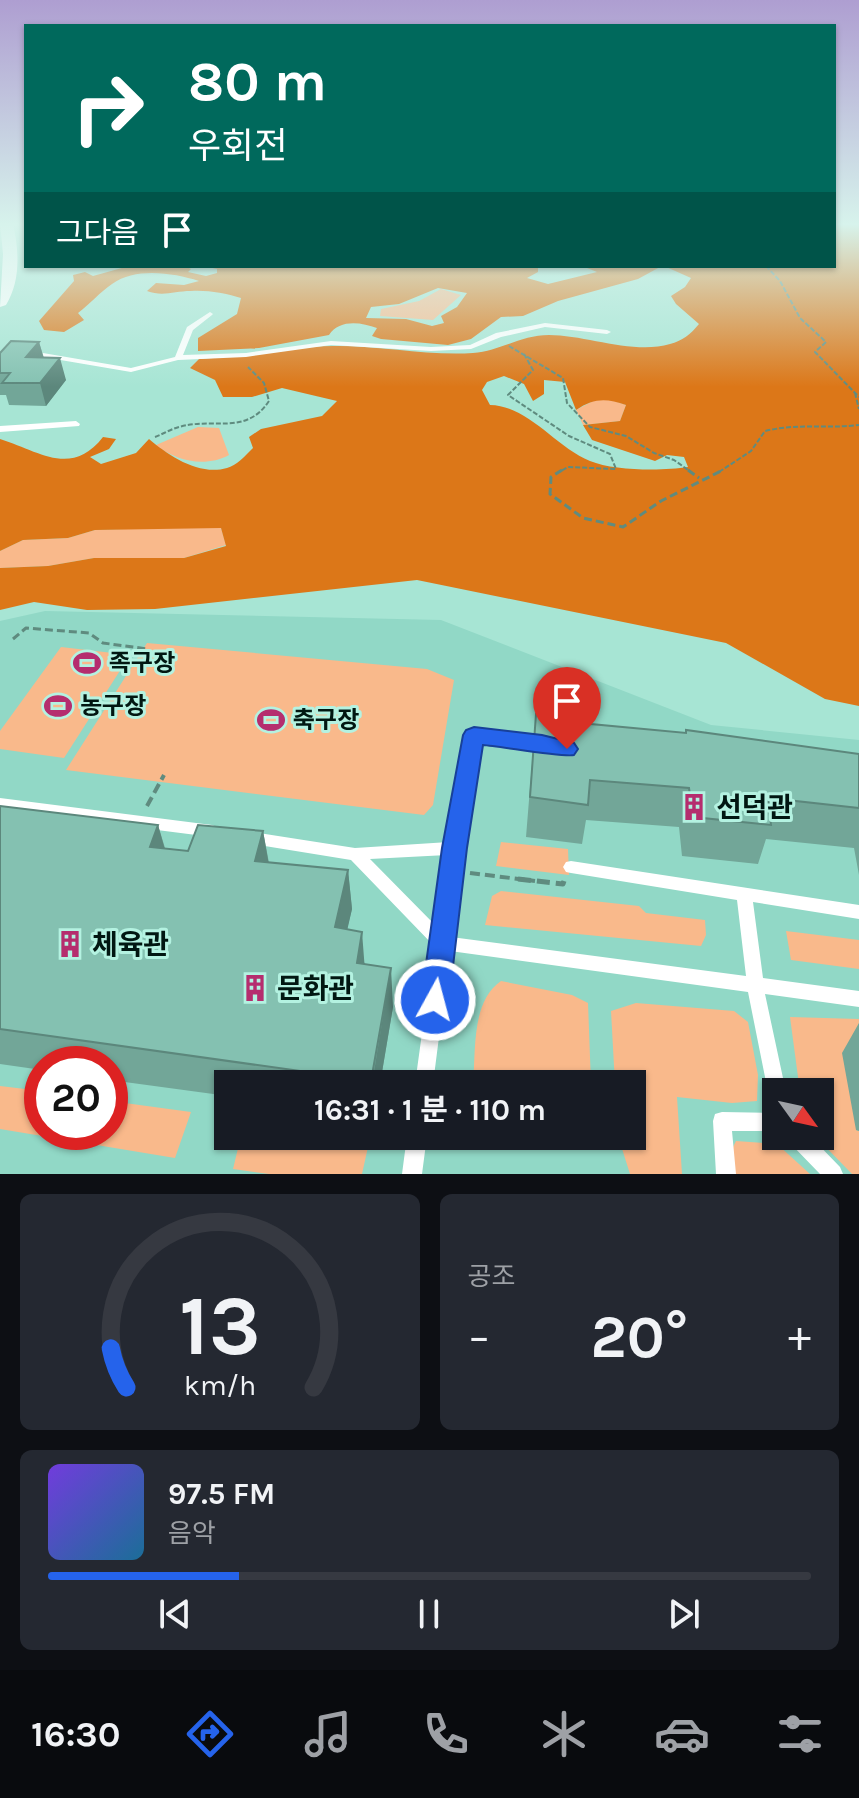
<!DOCTYPE html>
<html lang="ko">
<head>
<meta charset="utf-8">
<style>
	body { margin:0; font-family:Karla,"Noto Sans KR",sans-serif; background:#242831; color:#f1f3f6; height:100vh; display:flex; flex-direction:column; font-size:30px; white-space:nowrap }
	* { box-sizing:border-box; margin:0 }
	p { font-size:26px; color:#9ea1a6 }
	.icon { flex:none; width:44px; height:44px; fill:none; stroke:currentColor; stroke-width:2; stroke-linecap:round; stroke-linejoin:round }
	.map { position:relative; height:1174px; overflow:hidden }
	.sheet { display:flex; flex-direction:column; gap:20px; padding:20px; background:#0d0f14; flex:1 }
	.sheet>* { flex:none }
	.guide { position:absolute; left:24px; top:24px; width:812px; height:244px; border-radius:0px; box-shadow:0 2px 6px #0004; background:#00695c; color:#fff; overflow:hidden }
	.needle { width:52px; rotate:123deg }
	.buttons { position:absolute; left:762px; top:1078px; display:grid; gap:16px }
	.buttons a { display:grid; place-items:center; width:72px; height:72px; border-radius:0px; background:#171b24; box-shadow:0 2px 6px #0004; font-size:40px }
	.speed { position:absolute; left:24px; top:1046px; display:flex; gap:16px; font-size:40px; font-weight:700; text-align:center }
	.speed>* { display:grid; place-content:center; width:104px; height:104px; border-radius:50%; background:#171b24; box-shadow:0 2px 6px #0004; line-height:1 }
	.speed .limit { border:12px solid #d22; background:#fff; color:#111 }
	.pin { position:absolute; display:grid; place-items:center; width:68px; height:68px; color:#fff; margin:-82px -34px; border-radius:50% 50% 50% 0; rotate:-45deg; box-shadow:0 0 8px #0007 }
	.pin .icon { rotate:45deg }
	.me { position:absolute; width:88px; margin:-44px; rotate:7deg; stroke-linejoin:round; filter:drop-shadow(0 0 6px #0008) }
	.turn { display:flex; align-items:center; gap:28px; height:168px; padding:0 32px; font-size:36px }
	.turn .icon { width:104px; height:104px; stroke-width:2.5 }
	.turn b { display:block; font-size:56px; line-height:68px }
	.then { display:flex; align-items:center; height:76px; padding:0 32px; background:#0003; gap:16px; font-size:30px }
	.big { font-size:60px; font-weight:700; line-height:1.1 }
	.sheet .card { flex:1; display:flex; flex-direction:column; justify-content:center; gap:12px; min-width:0; padding:0 28px; border-radius:12px; background:#242831 }
	.sheet .dial { align-items:center; gap:0 }
	.dial svg { height:208px; overflow:visible; fill:none; stroke:#363941; stroke-width:7; stroke-linecap:round; text-anchor:middle }
	.dial text { fill:#f1f3f6; stroke:none }
	.song { display:flex; align-items:center; gap:24px }
	.cover { width:96px; height:96px; border-radius:12px; background:linear-gradient(135deg,hsl(260 70% 55%),hsl(200 70% 35%)) }
	.played { height:8px; border-radius:4px; background:linear-gradient(90deg,#2563eb 25%,#363941 25%) }
	.keys { display:flex; justify-content:space-around; direction:ltr }
	.heat { display:flex; justify-content:space-between; align-items:center; font-size:44px; direction:ltr }
	.sheet .tiles { flex:1; display:grid; gap:20px; grid-template-columns:1fr 1fr }
	.card:last-child { grid-column:span 2 }
	.trip { position:absolute; left:214px; top:1070px; width:432px; height:80px; border-radius:0px; background:#171b24; box-shadow:0 2px 6px #0004; font-weight:700; line-height:80px; text-align:center }
	.menu { display:flex; height:128px; justify-content:space-around; align-items:center; background:#090b0e; color:#9ea1a6 }
	.menu .icon { width:56px; height:56px }
	.menu .active { color:#2563eb }
	.menu b { font-size:36px; color:#f1f3f6 }
	.map>svg:first-child { display:block }
	.built { fill:#91d8c6; fill-rule:evenodd }
	.green { fill:#f9b98b }
	.forest { fill:#dc7718; fill-rule:evenodd }
	.lines { fill:none; stroke-linecap:round; stroke-linejoin:round }
	.path-far3 { stroke:#5f8b7f; stroke-width:2; stroke-dasharray:5 2; stroke-linecap:butt }
	.path-far2 { stroke:#5f8b7f; stroke-width:3; stroke-dasharray:8 4; stroke-linecap:butt }
	.path-far1 { stroke:#5f8b7f; stroke-width:4; stroke-dasharray:10 5; stroke-linecap:butt }
	.path { stroke:#5f8b7f; stroke-width:5; stroke-dasharray:13 6; stroke-linecap:butt }
	.service { fill:#fff; fill-rule:evenodd }
	.tertiary { fill:#fff; fill-rule:evenodd }
	.wall { fill:#72a698 }
	.shaded-wall { fill:#5c877c }
	.building { fill:#84c1b1; stroke:#5c877c; stroke-width:2 }
	.route { fill:#2563eb; stroke:#184099; stroke-width:2 }
	.labels { text-anchor:middle; stroke-width:6; stroke-linejoin:round; paint-order:stroke }
	.poi-label { font-size:24px; font-weight:bold; fill:#011712; stroke:#b4f2e1; text-anchor:start }
	.near-poi-label { font-size:28px; font-weight:bold; fill:#011712; stroke:#b4f2e1; text-anchor:start }
</style>
</head>
<body>
<div class="map">
<svg width="859" height="1174" viewBox="0 0 859 1174">
	<rect width="100%" height="100%" fill="#a7e5d4"/>
	<!-- built -->
	<path class="built" d="M45,611L441,620L711,725L859,740V1174H0V621ZM42,1064H110V1132H42ZM228,1084H632V1136H228ZM776,1092H820V1136H776Z"/>
	<!-- green -->
	<path class="green" d="M441,289L461,295L433,320L380,316L381,309L419,301Z
		M606,398L626,405L620,421L583,425L576,410L595,400Z
		M198,427L219,428L229,455C205,468 176,461 156,445Z
		M186,527L221,528L226,545L184,558H94L48,566L0,568V551L23,540L68,538L95,530Z
		M147,643L427,669L454,680L433,805L424,815L66,770Z
		M61,647L130,655L64,758L0,749V731Z
		M501,842L568,849L569,875L496,866Z
		M501,891L639,906L646,913L705,920L706,935L701,946L485,925L492,896Z
		M786,931L859,940V969L791,960Z
		M501,981L572,995L588,1003L591,1084H473C476,1050 471,1002 501,981Z
		M636,1003L734,1011L748,1022L758,1075L757,1101L732,1103L677,1097L682,1174H630L618,1136H632V1084H615L611,1011Z
		M790,1017L859,1019L856,1130L859,1131V1174H852L815,1136H820V1092H800Z
		M0,1086L42,1091V1132H110V1101L191,1112L175,1158L0,1129Z
		M241,1136H354L370,1138L362,1174H269L233,1169Z
		M736,1141L777,1144L810,1174H730L728,1157Z"/>
	<!-- forest -->
	<path class="forest" d="M834,223H859V706L825,699L726,643L417,580L155,609L87,610L34,602L0,610V568L48,566L94,558H184L226,546L221,528L95,530L68,538L23,540L0,551V439C39,451 71,478 103,437L116,439L109,449L90,457L101,464L136,453L149,439C169,456 199,476 227,468C236,466 246,455 253,448L249,437L261,429L322,416L337,401L282,388L252,397H223L215,380L190,368L199,359C244,357 288,346 333,346C379,345 426,356 473,353C500,351 521,335 549,335C586,335 634,355 670,344C682,341 691,334 699,324L676,304L671,296L685,287L691,278L664,266H834ZM504,376L524,384L533,401L544,394V380L565,382L576,410C594,398 606,398 626,405L620,421L583,425L592,440L655,461L667,455L684,457L688,467C663,471 614,471 590,461C555,447 529,406 490,405L482,390L487,382Z
		M129,266L189,268L191,269L188,272L206,276L217,273V269L203,266H579L538,267V272L527,278L548,284L597,272L582,266L660,267L638,279L558,301L523,316L501,317L471,339L448,345L381,339L372,336L377,328C361,322 339,319 329,335L259,348L198,351V338L237,314L241,298C225,293 208,290 191,291C174,291 163,297 147,291L156,283L184,285L199,281C173,273 136,267 112,284C100,292 90,304 78,313L84,320L64,332L44,330L39,321L74,281L73,275L85,272L93,276ZM438,288L467,293L457,307L441,316L444,323L432,326L406,319L366,318L371,307L399,304Z"/>
	<g class="lines">
		<!-- path-far3 -->
		<path class="path-far3" d="M766,266L780,281L800,318L826,342L815,352L859,397
			M509,346L563,378L567,403L590,427L626,436L654,453L674,460L691,472
			M524,354L533,370L508,395L569,436L610,454L616,469L568,467L559,472
			M855,393L859,409
			M155,437C163,434 171,429 179,427C213,417 246,436 269,401L264,383L248,367
			M719,472L751,451L765,431C798,423 826,429 859,425"/>
		<!-- path-far2 -->
		<path class="path-far2" d="M562,470L551,477L550,494L583,518L623,527L661,501L723,470
			M688,470L699,478
			M13,639L26,628L89,633L103,643L148,649"/>
		<!-- path-far1 -->
		<path class="path-far1" d="M147,806L164,775
			M470,873L535,881"/>
		<!-- path -->
		<path class="path" d="M518,879L563,884L564,881"/>
		<!-- service -->
		<path class="service" d="M210,312L213,314L212,315L193,330L183,355L246,353L331,341L431,347L470,345L496,333L545,323L607,330L611,332L607,334L545,327L501,337L471,349L431,351L331,345L246,357L178,360L131,372L37,356L0,357V353L37,352L131,368L175,357L187,327Z
			M76,421L80,424L79,426L0,432V426Z
			M474,730L548,740L553,741L555,745L553,749L548,750L480,741L462,848L451,937L746,976L737,900L571,873L566,872L563,867L566,862L571,861L859,905V919L753,902L763,978L859,991V1007L765,994L786,1092H776V1101L770,1099L768,1092L748,992L450,951L433,1084H415L434,946L351,860L253,844L248,842L246,838L248,834L253,832L355,848L449,842L467,735L469,732ZM447,855L437,927L370,859Z
			M0,798L212,825L217,827L219,831L217,835L212,837L0,810Z
			M722,1112L776,1113V1131H732L736,1174H716L713,1121L715,1114Z
			M407,1136H427L422,1174H402Z
			M787,1136H810L840,1167L843,1174H820L790,1143Z"/>
		<!-- tertiary -->
		<path class="tertiary" d="M0,223H13C19,251 21,280 6,305L0,307L3,254Z"/>
	</g>
	<!-- wall -->
	<path class="wall" d="M39,342L44,358L66,380L46,406L9,405L6,395H0V373Z
		M536,714L591,724L685,733L686,730L859,754V875L854,848L766,839L758,864L682,856L679,827L586,820L582,844L526,837Z
		M0,806L158,825L165,848L188,851L263,831L269,863L348,870L352,909L347,929L365,964L393,1007L380,1084H228V1096L110,1080V1064H42V1070L0,1064Z
		M859,1023V1131L856,1130L842,1053Z"/>
	<!-- shaded-wall -->
	<path class="shaded-wall" d="M39,342L45,363L26,357Z
		M60,358L66,380L46,406L40,383Z
		M158,825L169,864L150,847Z
		M263,831L270,871L255,861Z
		M348,870L352,909L339,966L335,927Z
		M362,932L365,971L357,963Z
		M391,968L393,1007L380,1084H372Z"/>
	<!-- building -->
	<path class="building" d="M11,341L39,342L26,357L60,358L40,383H2L10,373H0V353Z
		M536,714L590,719L591,724L686,733V730L859,754V808L768,798L771,825L693,817L689,788L590,780L588,805L530,797Z
		M0,806L158,825L150,847L188,851L198,825L263,831L255,861L348,870L335,927L362,932L357,963L391,968L371,1081L0,1029Z"/>
	<!-- sky -->
	<linearGradient id="sky" x2="0" y2="1"><stop stop-color="#ae9ed1"/><stop offset="0.58" stop-color="#d7f3ec"/><stop offset="1" stop-color="#d7f3ec" stop-opacity="0"/></linearGradient>
	<rect width="859" height="387" fill="url(#sky)"/>
	<!-- route -->
	<path class="route" d="M474,727L542,735L574,743L578,749L574,755C564,758 500,746 483,745L467,848L449,1000L445,1009L435,1013L425,1009L421,1000L442,848L463,735L466,730Z"/>
	<!-- icons -->
	<defs>
		<g id="stadium-bare" transform="scale(2.16)"><path d="M0-5a6.5 5 0 1 0 0 10a6.5 5 0 1 0 0-10ZM-3.5-1.8h7v3.6h-7Z" fill="#b52d6e" stroke="#b4f2e1" stroke-width="2.5" paint-order="stroke"/></g>
		<g id="building-bare" transform="scale(2.16)"><path d="M-4-6H4V6H1V3H-1V6H-4ZM-2.5-4.3h1.7v1.8h-1.7ZM.8-4.3h1.7v1.8H.8ZM-2.5-1h1.7V.8h-1.7ZM.8-1h1.7V.8H.8Z" fill="#b52d6e" stroke="#b4f2e1" stroke-width="2.5" paint-order="stroke"/></g>
	</defs>
	<g fill-rule="evenodd">
		<use href="#stadium-bare" x="87" y="663"/>
		<use href="#stadium-bare" x="58" y="706"/>
		<use href="#stadium-bare" x="271" y="720"/>
		<use href="#building-bare" x="694" y="807"/>
		<use href="#building-bare" x="70" y="944"/>
		<use href="#building-bare" x="255" y="988"/>
	</g>
	<g class="labels">
		<!-- poi labels -->
		<g class="poi-label">
			<text x="109" y="671">족구장</text>
			<text x="80" y="714">농구장</text>
			<text x="293" y="728">축구장</text>
		</g>
		<!-- near-poi labels -->
		<g class="near-poi-label">
			<text x="716" y="817">선덕관</text>
			<text x="92" y="954">체육관</text>
			<text x="277" y="998">문화관</text>
		</g>
	</g>
</svg>
<div class="buttons">
<a><svg class="needle" viewBox="-14 -14 28 28"><path d="M0-13l5 13h-10z" fill="#e53935"/><path d="M0 13l5-13h-10z" fill="#9ea1a6"/></svg></a>
</div>
<div class="speed"><div class="limit">20</div></div>
<div class="pin" style="left:567px;top:749px;background:#d93025"><svg class="icon" aria-label="arrive" viewBox="0 0 24 24"><path d="M6 21V4h12l-3 4 3 4H6"/></svg></div>
<svg class="me" style="left:435px;top:1000px" viewBox="-20 -20 40 40"><circle r="17" fill="#2563eb" stroke="#fff" stroke-width="3"/><path d="M0-11L8 9 0 5-8 9z" fill="#fff"/></svg>
<div class="trip">16:31 · 1 분 · 110 m</div>
<div class="guide">
<div class="turn"><svg class="icon" aria-label="right" viewBox="0 0 24 24"><path d="M7 20v-9h11M14 6l5 5-5 5"/></svg><div><b>80 m</b>우회전</div></div>
<div class="then">그다음<svg class="icon" aria-label="arrive" viewBox="0 0 24 24"><path d="M6 21V4h12l-3 4 3 4H6"/></svg></div>
</div>
</div>
<section class="sheet">
<div class="tiles">
<div class="card dial"><svg viewBox="0 0 100 80">
<path d="M14 69A42 42 0 1 1 86 69"/>
<path d="M14 69A42 42 0 0 1 8 54" stroke="#2563eb"/>
<text x="50" y="56" font-size="32" font-weight="700">13</text>
<text x="50" y="72" font-size="11">km/h</text>
</svg></div>
<div class="card"><p>공조</p>
<div class="heat"><a>−</a><b class="big">20°</b><a>+</a></div>
</div>
<div class="card">
<div class="song"><i class="cover"></i><div><b>97.5 FM</b><p>음악</p></div></div>
<div class="played"></div>
<div class="keys"><svg class="icon" aria-label="previous" viewBox="0 0 24 24"><path d="M18 5L8 12l10 7zM5 5v14"/></svg><svg class="icon" aria-label="pause" viewBox="0 0 24 24"><path d="M8 5v14M16 5v14"/></svg><svg class="icon" aria-label="next" viewBox="0 0 24 24"><path d="M6 5l10 7-10 7zM19 5v14"/></svg></div>
</div>
</div>
</section>
<nav class="menu">
<b>16:30</b>
<svg class="icon active" aria-label="directions" viewBox="0 0 24 24"><path d="M12 3l9 9-9 9-9-9zM9 14v-3h6M13 9l2 2-2 2"/></svg>
<svg class="icon" aria-label="music" viewBox="0 0 24 24"><path d="M9 18V5l10-2v13"/><circle cx="6" cy="18" r="3"/><circle cx="16" cy="16" r="3"/></svg>
<svg class="icon" aria-label="phone" viewBox="0 0 24 24"><path d="M5 4h4l2 5-3 2q2 4 5 5l2-3 5 2v4C11 20 4 13 5 4z"/></svg>
<svg class="icon" aria-label="climate" viewBox="0 0 24 24"><path d="M12 3v18M4 7l16 10M4 17L20 7"/></svg>
<svg class="icon" aria-label="car" viewBox="0 0 24 24"><path d="M5 17H2v-5l4-1 3-4h7l3 4 3 1v5h-3M9 17h6M6 11h13"/><circle cx="7" cy="17" r="2"/><circle cx="17" cy="17" r="2"/></svg>
<svg class="icon" aria-label="filters" viewBox="0 0 24 24"><path d="M4 7h16M4 17h16"/><circle cx="9" cy="7" r="2"/><circle cx="15" cy="17" r="2"/></svg>
</nav>
</body>
</html>
